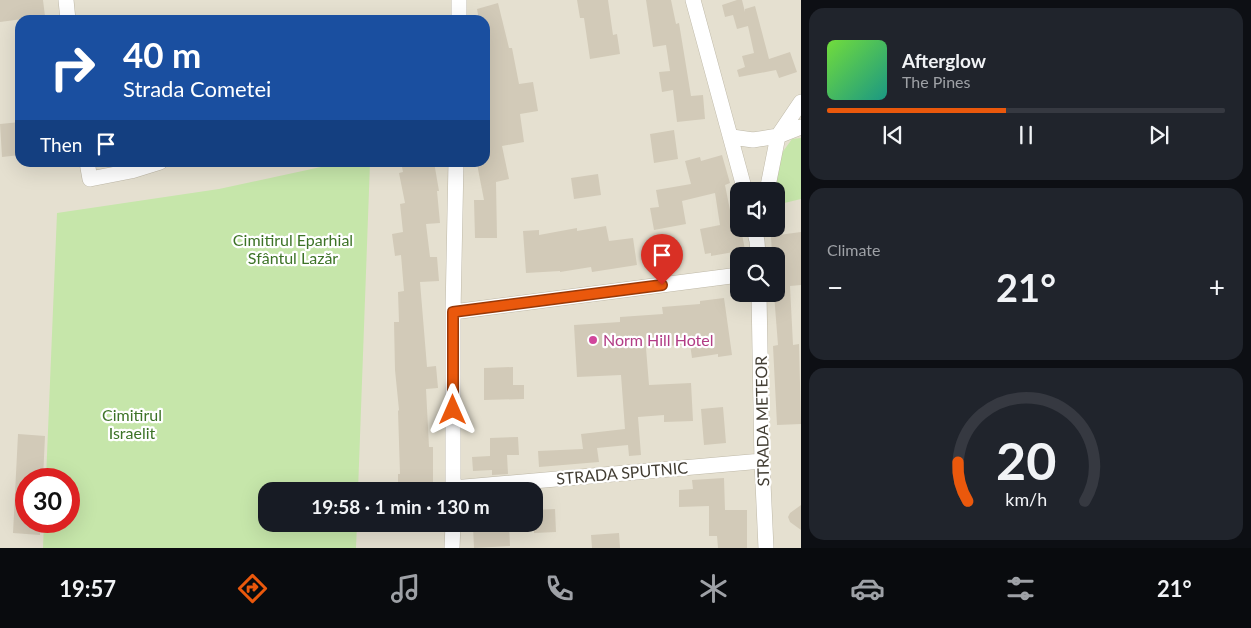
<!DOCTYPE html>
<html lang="en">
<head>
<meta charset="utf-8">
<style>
	body { margin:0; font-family:Lato,sans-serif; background:#20242c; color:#f1f3f6; height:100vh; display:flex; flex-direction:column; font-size:19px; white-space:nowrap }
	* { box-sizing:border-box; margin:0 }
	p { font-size:16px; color:#9ea1a6 }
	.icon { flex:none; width:28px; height:28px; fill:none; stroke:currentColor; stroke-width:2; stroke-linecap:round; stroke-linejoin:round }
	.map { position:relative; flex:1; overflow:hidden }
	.side { display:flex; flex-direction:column; gap:8px; padding:8px; background:#0d0f14; width:450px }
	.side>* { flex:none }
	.banner { position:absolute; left:15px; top:15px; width:475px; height:152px; border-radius:15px; box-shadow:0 5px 20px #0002; background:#1a4fa0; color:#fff; overflow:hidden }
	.controls { position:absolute; left:730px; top:182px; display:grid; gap:10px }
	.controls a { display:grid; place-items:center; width:55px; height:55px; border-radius:10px; background:#171b24; box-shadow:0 5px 20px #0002; font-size:25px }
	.speed { position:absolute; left:15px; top:468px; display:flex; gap:10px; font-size:25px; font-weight:700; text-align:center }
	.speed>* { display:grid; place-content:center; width:65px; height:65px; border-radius:50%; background:#171b24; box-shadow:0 5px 20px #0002; line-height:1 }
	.speed .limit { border:8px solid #d22; background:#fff; color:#111 }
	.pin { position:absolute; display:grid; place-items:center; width:42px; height:42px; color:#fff; margin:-51px -21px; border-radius:50% 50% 50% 0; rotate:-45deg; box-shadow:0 0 5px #0007 }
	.pin .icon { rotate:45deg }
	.me { position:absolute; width:55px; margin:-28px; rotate:0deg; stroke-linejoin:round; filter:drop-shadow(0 0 4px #0008) }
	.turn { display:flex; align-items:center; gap:18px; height:105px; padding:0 25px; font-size:22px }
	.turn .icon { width:65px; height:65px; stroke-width:2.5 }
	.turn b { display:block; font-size:35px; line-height:42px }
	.then { display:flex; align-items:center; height:48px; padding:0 25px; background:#0003; gap:10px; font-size:19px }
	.big { font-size:38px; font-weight:700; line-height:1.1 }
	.side .tile { flex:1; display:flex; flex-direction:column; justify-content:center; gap:8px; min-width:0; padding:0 18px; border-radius:15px; background:#20242c }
	.side .dial { align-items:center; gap:0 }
	.dial svg { height:130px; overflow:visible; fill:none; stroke:#363941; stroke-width:7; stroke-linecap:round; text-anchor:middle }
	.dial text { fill:#f1f3f6; stroke:none }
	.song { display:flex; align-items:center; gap:15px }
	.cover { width:60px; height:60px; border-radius:8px; background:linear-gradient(135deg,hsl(100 70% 55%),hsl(170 70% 35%)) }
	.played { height:5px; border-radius:2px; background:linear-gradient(90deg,#ea580c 45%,#363941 45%) }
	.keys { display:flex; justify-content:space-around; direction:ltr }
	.heat { display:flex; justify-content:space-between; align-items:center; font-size:28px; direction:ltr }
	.trip { position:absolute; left:258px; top:482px; width:285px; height:50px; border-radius:15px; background:#171b24; box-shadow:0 5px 20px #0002; font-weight:700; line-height:50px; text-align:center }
	.dock { display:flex; height:80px; justify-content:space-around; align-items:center; background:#090b0e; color:#9ea1a6 }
	.dock .icon { width:35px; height:35px }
	.dock .active { color:#ea580c }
	.dock b { font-size:22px; color:#f1f3f6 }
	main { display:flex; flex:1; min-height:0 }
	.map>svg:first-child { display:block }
	.residential { fill:#e5e0d0; fill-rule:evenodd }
	.green { fill:#c6e6aa }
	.building { fill:#d2cab8 }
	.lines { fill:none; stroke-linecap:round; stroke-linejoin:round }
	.minor-casing { stroke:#bfb9a8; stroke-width:16 }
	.minor { stroke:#fff; stroke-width:15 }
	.route-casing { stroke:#983908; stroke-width:12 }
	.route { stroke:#ea580c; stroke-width:9 }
	.hotel-dot { fill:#d1479c; stroke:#fff; stroke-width:2 }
	.labels { text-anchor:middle; stroke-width:4.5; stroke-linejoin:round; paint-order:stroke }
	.park-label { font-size:16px; fill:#3d7327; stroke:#fff }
	.hotel-label { font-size:16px; fill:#b23c85; stroke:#fff; text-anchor:start }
	.street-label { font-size:16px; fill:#423d33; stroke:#fff }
</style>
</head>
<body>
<main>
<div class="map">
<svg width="801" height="548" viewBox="0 0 801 548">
	<rect width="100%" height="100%" fill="#f1eee2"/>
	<!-- residential -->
	<path class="residential" d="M0,0H801V548H0ZM20,20H485V162H20ZM739,191H776V229H739ZM739,256H776V294H739ZM26,479H69V521H26ZM266,491H534V524H266Z"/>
	<!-- green -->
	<path class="green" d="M801,138V199L776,205V191H771L779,157L792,139Z
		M344,162L370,163L358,491H266V524H357L356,548H43L44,521H69V479H46L57,213L219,189Z"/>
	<!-- building -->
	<path class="building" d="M0,0H43L45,16L0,22Z
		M577,0H608L613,35L617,34L620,54L590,59L584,18H580Z
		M646,0H671L676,24L679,23L691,96L703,95L705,119L677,122L673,90L662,92L659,72L670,71L666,45L653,47Z
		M737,0H742L745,12V9L755,6L769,59L790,52L797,72L779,78L776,70L739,77L737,70L745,67L742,56L754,53L748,26L737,29L733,15L725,17L722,5Z
		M498,3L509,48H512L519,84L533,82L538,111L520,114L524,142L502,146L509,179L496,182L497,238H475L474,200H484L477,164L485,163V20H479L477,9Z
		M20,122V155L2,157L0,124Z
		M674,130L678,159L654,163L650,134Z
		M722,155L730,183L725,185L730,210L737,209L739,229H741L745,250L711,256V253L705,254L700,229L720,225L715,193L682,201L686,224L654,230L650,208L659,207L656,190L691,184L685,161L700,157L701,161Z
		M401,162H434L439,191H437L440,223L426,224L430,257H437L439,281L420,282L427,367L436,366L438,388L426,389L429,447H433V491H398V474H400L398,411L399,410L395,370L394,322H399L398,292L404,291L401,255L395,256L392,234L403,232L400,204L405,203L399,173L403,172Z
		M598,174L601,195L574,199L571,178Z
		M606,226L609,241L633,238L637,265L592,272L591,267L560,272V271L526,273L523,231L539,230V235L577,228V231Z
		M801,232V285L790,286L793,345L799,344L801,424L777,425L773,346L778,345L774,294H776V256H772L771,236Z
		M724,298L732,355L718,357V354L692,358L690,344L646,348L649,385L691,383L693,421L664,422V415L638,417L641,455L629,456L628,445L597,448L599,462L539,467L538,451L583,449L581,434L625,429L621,375L577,377L574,325L620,322V317L663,314L662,307L700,304V301Z
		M513,367V385H524V399L484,400V368Z
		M723,407L726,443L704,445L701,409Z
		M18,434L45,436L43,479H26V521H40V535L13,533Z
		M518,437L519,455H507L508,474L492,475V470L473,471L472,457L490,456V438Z
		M724,478L725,510H747V548H718L717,536H709V506L679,507V490L693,489L692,480Z
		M801,505V530L790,522L788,517L790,513Z
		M555,509L556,532L534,533V510Z
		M509,524L510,546L474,548L473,526Z
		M619,533L620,548H592L591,535Z"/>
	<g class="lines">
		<!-- minor casing -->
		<g class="minor-casing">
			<path id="minor" d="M66,0L68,20
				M693,0L745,191
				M459,20V0
				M732,137L753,140L778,136L801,127
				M87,162L90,179L131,171L160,162
				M767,191L778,136L801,102
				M754,229L757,241L758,256
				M759,294L762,461L766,548
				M453,312L739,275
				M453,488L762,461
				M453,491V312L456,162
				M452,548L453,524"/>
		</g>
		<!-- minor -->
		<use href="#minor" class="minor"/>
	</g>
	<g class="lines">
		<!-- route casing -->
		<g class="route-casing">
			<path id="route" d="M453,410V312L662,285"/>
		</g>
		<!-- route -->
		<use href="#route" class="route"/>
	</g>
	<!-- markers -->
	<circle class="hotel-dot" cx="593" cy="340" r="5"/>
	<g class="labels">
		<!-- park labels -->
		<g class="park-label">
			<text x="293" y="246">Cimitirul Eparhial<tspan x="293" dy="18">Sfântul Lazăr</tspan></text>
			<text x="132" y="421">Cimitirul<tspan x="132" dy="18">Israelit</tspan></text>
		</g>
		<!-- hotel labels -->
		<g class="hotel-label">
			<text x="603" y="346">Norm Hill Hotel</text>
		</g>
		<!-- street labels -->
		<g class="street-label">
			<text transform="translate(762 421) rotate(-91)" y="6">STRADA METEOR</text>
			<text transform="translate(622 473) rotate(-5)" y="6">STRADA SPUTNIC</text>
		</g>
	</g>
</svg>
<div class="controls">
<a><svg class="icon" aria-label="sound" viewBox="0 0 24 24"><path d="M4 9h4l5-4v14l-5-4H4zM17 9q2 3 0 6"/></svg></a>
<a><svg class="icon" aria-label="search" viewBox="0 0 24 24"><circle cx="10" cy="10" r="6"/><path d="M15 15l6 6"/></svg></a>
</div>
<div class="speed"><div class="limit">30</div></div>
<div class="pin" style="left:662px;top:285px;background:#d93025"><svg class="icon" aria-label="arrive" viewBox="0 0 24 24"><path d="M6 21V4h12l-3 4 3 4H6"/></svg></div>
<svg class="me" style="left:453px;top:410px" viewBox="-20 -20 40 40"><path d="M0-17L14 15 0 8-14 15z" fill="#ea580c" stroke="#fff" stroke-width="4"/></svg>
<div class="trip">19:58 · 1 min · 130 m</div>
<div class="banner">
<div class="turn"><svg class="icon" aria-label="right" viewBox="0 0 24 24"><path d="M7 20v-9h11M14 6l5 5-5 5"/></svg><div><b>40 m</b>Strada Cometei</div></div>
<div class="then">Then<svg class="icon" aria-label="arrive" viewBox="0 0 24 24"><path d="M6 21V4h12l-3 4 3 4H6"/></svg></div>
</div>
</div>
<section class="side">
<div class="tile">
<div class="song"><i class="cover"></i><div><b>Afterglow</b><p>The Pines</p></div></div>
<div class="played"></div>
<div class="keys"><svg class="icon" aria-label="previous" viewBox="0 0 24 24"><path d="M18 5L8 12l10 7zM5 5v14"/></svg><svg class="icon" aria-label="pause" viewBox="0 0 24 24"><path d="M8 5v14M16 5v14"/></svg><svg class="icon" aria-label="next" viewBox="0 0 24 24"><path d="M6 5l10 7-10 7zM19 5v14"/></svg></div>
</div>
<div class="tile"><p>Climate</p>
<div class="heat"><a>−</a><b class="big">21°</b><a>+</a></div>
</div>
<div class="tile dial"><svg viewBox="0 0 100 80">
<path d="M14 69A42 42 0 1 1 86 69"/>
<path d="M14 69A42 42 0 0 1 8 45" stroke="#ea580c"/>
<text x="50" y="56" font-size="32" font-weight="700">20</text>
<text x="50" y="72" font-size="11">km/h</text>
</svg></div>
</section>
</main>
<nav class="dock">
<b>19:57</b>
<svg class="icon active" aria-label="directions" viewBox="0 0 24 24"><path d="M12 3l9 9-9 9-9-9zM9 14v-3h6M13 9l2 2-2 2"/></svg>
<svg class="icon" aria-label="music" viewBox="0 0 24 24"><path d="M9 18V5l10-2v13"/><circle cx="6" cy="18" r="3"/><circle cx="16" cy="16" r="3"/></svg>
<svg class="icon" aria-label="phone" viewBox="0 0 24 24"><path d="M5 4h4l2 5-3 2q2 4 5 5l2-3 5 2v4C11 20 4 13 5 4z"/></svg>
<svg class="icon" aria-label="climate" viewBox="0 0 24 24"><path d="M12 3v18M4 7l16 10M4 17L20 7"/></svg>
<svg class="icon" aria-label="car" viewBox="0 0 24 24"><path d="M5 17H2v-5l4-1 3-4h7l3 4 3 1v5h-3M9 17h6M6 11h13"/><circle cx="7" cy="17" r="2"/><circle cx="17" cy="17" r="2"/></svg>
<svg class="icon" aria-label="filters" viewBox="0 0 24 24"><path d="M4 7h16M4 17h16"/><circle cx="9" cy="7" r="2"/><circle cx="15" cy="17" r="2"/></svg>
<b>21°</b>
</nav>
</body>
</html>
